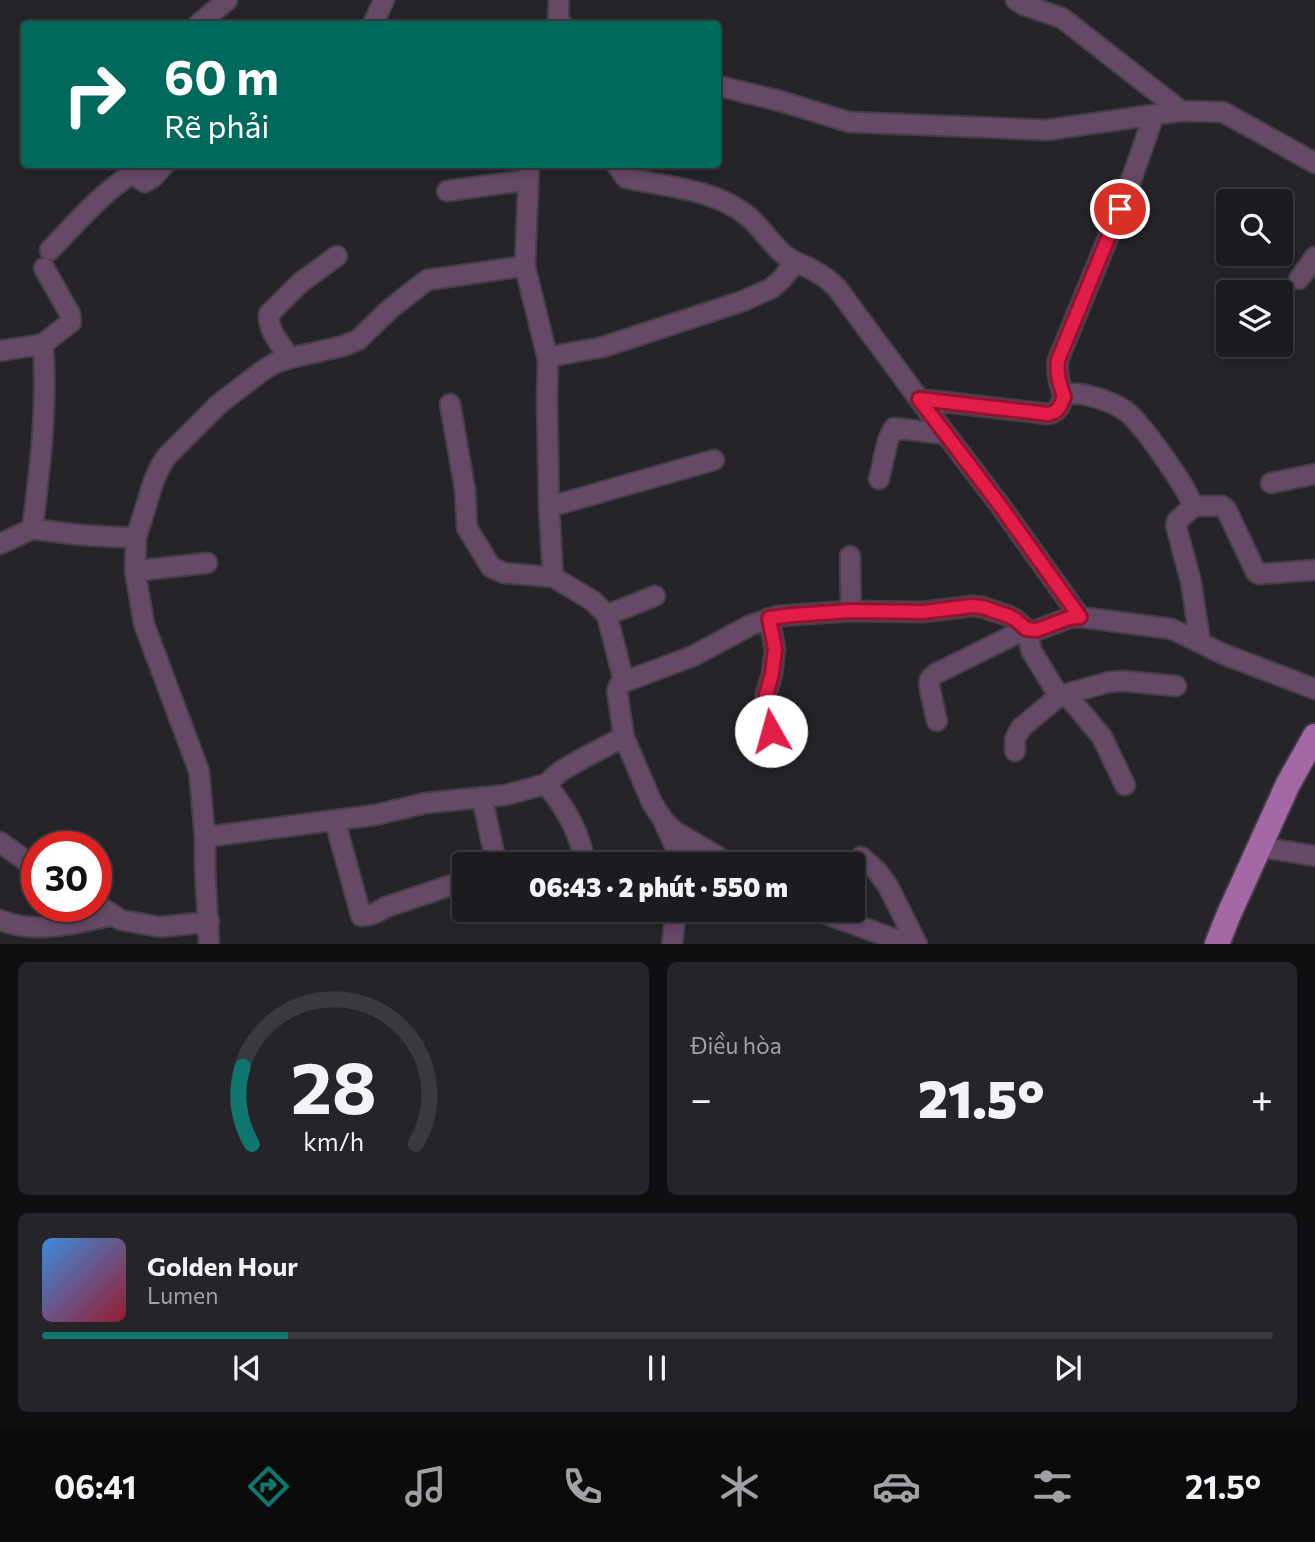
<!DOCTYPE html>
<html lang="vi">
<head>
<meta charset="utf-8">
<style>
	body { margin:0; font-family:Commissioner,sans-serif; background:#252428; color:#f1f3f6; height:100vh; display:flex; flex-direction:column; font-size:26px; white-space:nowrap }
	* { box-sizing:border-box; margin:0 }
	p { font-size:23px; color:#a0a1a4 }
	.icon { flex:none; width:38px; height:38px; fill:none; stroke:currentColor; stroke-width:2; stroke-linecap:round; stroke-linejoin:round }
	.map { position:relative; height:944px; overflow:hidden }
	.side { display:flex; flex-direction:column; gap:18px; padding:18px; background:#0f0f11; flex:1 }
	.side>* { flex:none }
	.guide { position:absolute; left:21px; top:21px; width:700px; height:147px; border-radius:7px; box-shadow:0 4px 10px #0003,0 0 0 2px #3a393d; background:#00695c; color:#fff; overflow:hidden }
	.buttons { position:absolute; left:1216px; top:189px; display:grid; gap:14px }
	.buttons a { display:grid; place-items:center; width:77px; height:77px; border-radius:7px; background:#1c1b1f; box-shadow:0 4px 10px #0003,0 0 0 2px #3a393d; font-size:35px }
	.speed { position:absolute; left:21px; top:831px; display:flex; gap:14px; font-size:35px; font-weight:700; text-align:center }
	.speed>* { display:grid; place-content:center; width:91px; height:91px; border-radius:50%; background:#1c1b1f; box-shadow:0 4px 10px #0003,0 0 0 2px #3a393d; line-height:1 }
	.speed .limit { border:10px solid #d22; background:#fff; color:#111 }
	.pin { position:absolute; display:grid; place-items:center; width:60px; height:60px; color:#fff; margin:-30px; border:4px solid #fff; border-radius:50%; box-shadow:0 2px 7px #0007 }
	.me { position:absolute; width:77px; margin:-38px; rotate:353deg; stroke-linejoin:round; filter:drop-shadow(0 0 5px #0008) }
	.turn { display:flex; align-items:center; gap:24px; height:147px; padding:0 28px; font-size:32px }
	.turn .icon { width:91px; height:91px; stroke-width:2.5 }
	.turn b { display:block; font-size:49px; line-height:60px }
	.big { font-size:52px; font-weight:800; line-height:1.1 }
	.side .tile { flex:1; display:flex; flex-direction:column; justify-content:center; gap:10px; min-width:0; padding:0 24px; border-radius:10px; background:#252428 }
	.side .dial { align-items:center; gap:0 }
	.dial svg { height:182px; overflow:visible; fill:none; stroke:#3a393d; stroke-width:7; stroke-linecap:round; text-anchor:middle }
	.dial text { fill:#f1f3f6; stroke:none }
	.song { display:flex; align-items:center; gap:21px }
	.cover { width:84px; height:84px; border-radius:10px; background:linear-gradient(135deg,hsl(210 70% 55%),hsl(350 70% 35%)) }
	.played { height:7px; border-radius:4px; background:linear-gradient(90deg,#0f766e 20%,#3a393d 20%) }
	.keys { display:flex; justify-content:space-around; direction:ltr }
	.heat { display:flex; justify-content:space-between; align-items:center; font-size:38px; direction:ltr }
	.side .tiles { flex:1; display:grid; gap:18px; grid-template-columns:1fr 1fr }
	.tile:last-child { grid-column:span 2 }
	.trip { position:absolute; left:452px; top:852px; width:413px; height:70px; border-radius:7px; background:#1c1b1f; box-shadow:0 4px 10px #0003,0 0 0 2px #3a393d; font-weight:800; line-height:70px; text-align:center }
	.tabs { display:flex; height:112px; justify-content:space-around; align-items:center; background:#0b0b0c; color:#a0a1a4 }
	.tabs .icon { width:49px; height:49px }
	.tabs .on { color:#0f766e }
	.tabs b { font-size:32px; color:#f1f3f6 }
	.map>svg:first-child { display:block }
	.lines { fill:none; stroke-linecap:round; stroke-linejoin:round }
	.minor-casing { stroke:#424045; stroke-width:23 }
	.major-casing { stroke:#424045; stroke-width:28 }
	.minor { stroke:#664867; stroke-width:19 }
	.major { stroke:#a568a7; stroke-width:24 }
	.route-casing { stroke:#92132f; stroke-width:18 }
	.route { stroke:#e11d48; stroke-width:12 }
</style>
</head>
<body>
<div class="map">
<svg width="1315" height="944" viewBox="0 0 1315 944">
	<rect width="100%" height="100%" fill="#262429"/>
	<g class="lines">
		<!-- minor casing -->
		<g class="minor-casing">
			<path id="minor" d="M559,0L558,23L562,24
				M1016,0L1024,5L1062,18L1181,111
				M199,24L227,0
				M373,24L384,0
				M718,86L780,101L849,122L1047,130L1181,111L1223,112L1315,163
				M529,164L525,266L548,360
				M616,164L626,178C665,187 711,188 745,214C761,226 771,245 787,257C796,263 807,266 816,272C824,276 831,282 837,288L919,399L999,504L1080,617
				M447,191L528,180
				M50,250C76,223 100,195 131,174L145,182L152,178L165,164
				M1299,279L1315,257
				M0,351L43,344L71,322L70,314L44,268
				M290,358C281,345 267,330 269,314L300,283L337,256
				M1064,397C1060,385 1056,373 1058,360L1128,189L1154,115
				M919,399L1048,414C1061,412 1059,403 1066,394C1082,391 1114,402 1127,412C1142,424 1186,486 1192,504V508L1177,521L1176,526L1191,582L1200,642
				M450,404L465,490L467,528L491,567L504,573L553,577L593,601L607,615L624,682
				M879,479L888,440L894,428L945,434
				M1271,483L1315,474
				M1192,506H1222L1226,509L1256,572L1259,574L1315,570
				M549,507L714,460
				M32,529C36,507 37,486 40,464C44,424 46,385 43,344
				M0,544L32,529L81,535L136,538
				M850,556L851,611
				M135,571L207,563
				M553,577L549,507L547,400L548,360L553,356L603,347L743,301L772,288L783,278L795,262
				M607,615L655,596
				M769,618L775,649L772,674L766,695V708L771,731
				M1066,694L1102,737L1125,785
				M937,721L929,685L930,679L935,674L1026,629L1032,652L1059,696
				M1015,751V739L1021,728L1059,696L1109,682L1123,681L1176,686
				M546,784C566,809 580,832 585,864
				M482,797L495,858L494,864
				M335,821L361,916C371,916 378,912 386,907L464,881
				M665,824L683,864
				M205,837L375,815L426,803L506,795L546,784L561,771L587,756L624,737
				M0,842L37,869
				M1260,847L1315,856
				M861,857L878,872L888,886L917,944
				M730,864L674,831L664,821L652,803L624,737L617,691L620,684L624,682L693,656L751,625L778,616L851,611L923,612L972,606L982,607L1009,616L1016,620L1026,629L1032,631L1037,630L1069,618L1080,617L1172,629L1223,654L1315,689
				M96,904L121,920L160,927L209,922
				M815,910L908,944
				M0,920C35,935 77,923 113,915
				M209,944L205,869V837L199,771L144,624L135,571L136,538L154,480L160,467L167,456L219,404L262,371L275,363L290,358L343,346L358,340L390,309L427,280L525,266
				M672,944L676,910"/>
		</g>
		<!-- major casing -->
		<g class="major-casing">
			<path id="major" d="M1217,944L1229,914L1288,784L1315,736"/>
		</g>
		<!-- minor -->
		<use href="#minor" class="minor"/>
		<!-- major -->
		<use href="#major" class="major"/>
	</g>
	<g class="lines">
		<!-- route casing -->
		<g class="route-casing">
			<path id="route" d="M771,731L766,708V695L772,674L775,649L769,618L793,615L851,611L923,612L972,606L982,607L1009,616L1016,620L1026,629L1037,630L1069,618L1080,617L999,504L919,399L1048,414C1059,412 1060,406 1064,397C1060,385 1056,373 1058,360L1120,209"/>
		</g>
		<!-- route -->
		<use href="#route" class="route"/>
	</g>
</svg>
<div class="buttons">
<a><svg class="icon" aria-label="search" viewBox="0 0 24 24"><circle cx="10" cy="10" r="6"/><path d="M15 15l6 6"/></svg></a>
<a><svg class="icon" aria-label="layers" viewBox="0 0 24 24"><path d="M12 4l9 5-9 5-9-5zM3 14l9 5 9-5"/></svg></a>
</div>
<div class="speed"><div class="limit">30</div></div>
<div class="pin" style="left:1120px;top:209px;background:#d93025"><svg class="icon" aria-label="arrive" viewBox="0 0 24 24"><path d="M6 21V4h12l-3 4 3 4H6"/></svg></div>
<svg class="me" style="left:771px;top:731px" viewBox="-20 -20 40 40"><circle r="19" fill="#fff"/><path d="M0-13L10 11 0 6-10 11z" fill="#e11d48"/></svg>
<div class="trip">06:43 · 2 phút · 550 m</div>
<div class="guide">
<div class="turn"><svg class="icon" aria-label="right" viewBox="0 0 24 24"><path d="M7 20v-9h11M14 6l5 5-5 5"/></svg><div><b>60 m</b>Rẽ phải</div></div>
</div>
</div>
<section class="side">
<div class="tiles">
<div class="tile dial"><svg viewBox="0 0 100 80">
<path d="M14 69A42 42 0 1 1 86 69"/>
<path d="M14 69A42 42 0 0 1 10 35" stroke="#0f766e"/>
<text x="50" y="56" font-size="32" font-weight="700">28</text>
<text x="50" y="72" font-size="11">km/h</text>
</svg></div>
<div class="tile"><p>Điều hòa</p>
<div class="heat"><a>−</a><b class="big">21.5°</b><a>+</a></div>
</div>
<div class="tile">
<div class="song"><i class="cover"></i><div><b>Golden Hour</b><p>Lumen</p></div></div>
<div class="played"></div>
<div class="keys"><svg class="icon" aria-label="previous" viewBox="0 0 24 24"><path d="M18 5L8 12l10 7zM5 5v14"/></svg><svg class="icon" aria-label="pause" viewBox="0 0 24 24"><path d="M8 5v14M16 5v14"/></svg><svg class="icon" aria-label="next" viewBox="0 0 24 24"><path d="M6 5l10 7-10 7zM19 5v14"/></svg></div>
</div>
</div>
</section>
<nav class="tabs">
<b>06:41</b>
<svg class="icon on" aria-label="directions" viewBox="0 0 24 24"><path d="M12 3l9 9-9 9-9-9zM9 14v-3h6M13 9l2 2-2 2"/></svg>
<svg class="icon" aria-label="music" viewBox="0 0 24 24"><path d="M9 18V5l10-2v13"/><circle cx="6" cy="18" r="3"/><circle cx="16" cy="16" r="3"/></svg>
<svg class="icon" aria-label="phone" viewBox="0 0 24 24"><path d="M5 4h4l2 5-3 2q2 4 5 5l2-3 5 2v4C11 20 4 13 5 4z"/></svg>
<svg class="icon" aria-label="climate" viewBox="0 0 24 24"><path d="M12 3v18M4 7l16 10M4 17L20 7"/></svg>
<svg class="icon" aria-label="car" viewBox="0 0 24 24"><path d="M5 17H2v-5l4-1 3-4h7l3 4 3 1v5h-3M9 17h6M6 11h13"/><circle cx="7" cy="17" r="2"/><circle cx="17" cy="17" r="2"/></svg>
<svg class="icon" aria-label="filters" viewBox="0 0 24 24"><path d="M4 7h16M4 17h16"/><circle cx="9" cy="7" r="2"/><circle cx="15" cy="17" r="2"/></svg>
<b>21.5°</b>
</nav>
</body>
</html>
